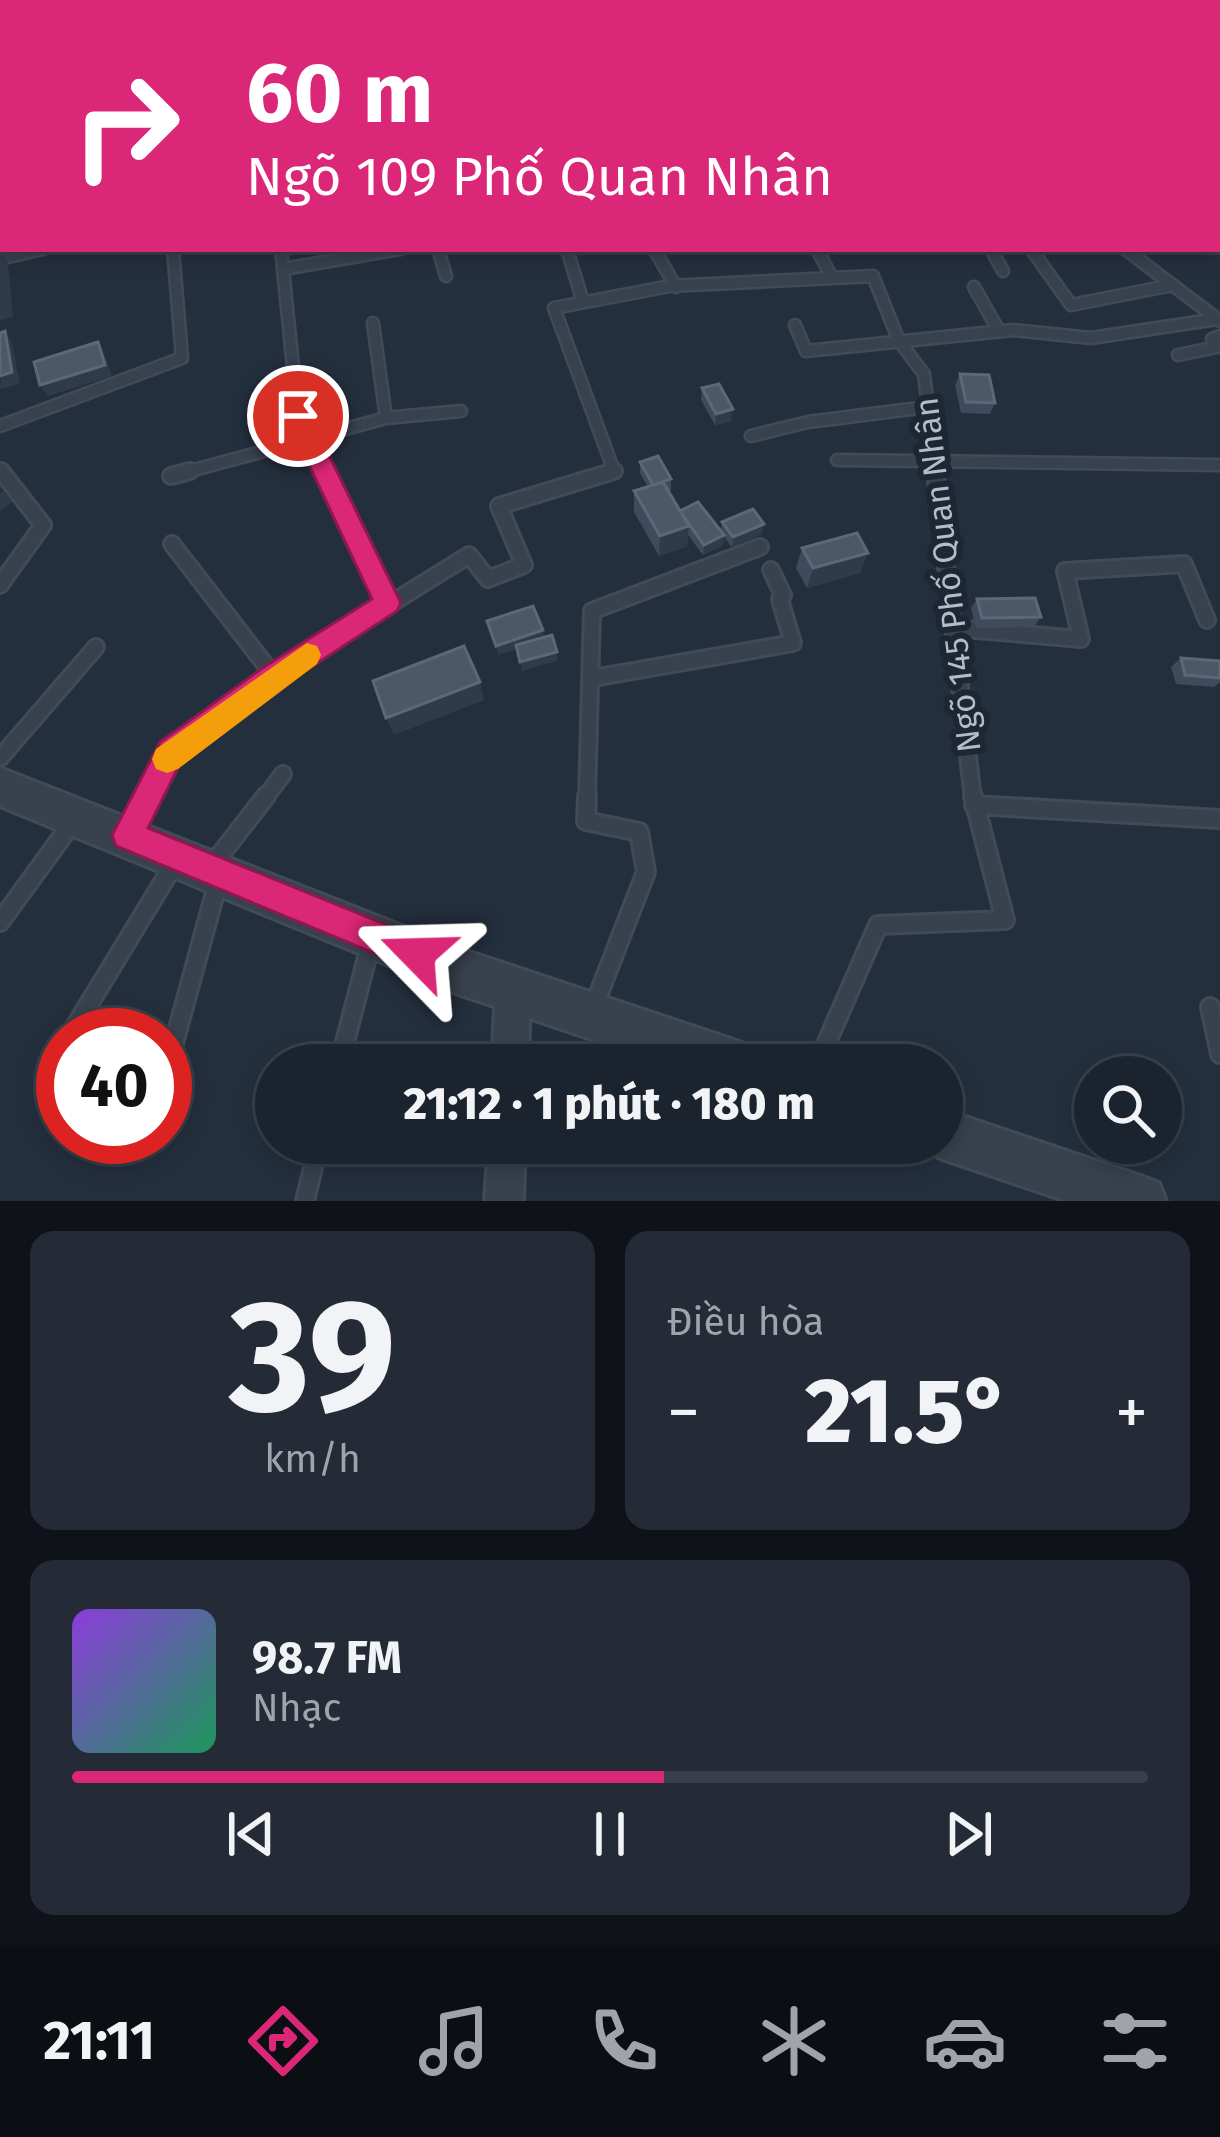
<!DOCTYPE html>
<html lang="vi">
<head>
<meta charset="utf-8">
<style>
	body { margin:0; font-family:"Fira Sans",sans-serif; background:#242b36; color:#f1f3f6; height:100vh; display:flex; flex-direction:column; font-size:45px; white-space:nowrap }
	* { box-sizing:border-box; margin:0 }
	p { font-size:39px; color:#a0a4aa }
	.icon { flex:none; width:66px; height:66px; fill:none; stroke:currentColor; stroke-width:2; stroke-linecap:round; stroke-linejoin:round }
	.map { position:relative; height:1201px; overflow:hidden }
	.sheet { display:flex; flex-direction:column; gap:30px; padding:30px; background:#0f1319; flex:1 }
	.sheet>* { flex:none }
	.banner { position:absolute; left:0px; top:0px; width:1221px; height:252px; box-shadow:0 6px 18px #0003,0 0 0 3px #39404a; background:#db2777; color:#fff; overflow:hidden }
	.buttons { position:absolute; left:1074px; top:1056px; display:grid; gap:24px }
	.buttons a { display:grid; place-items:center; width:108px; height:108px; border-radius:50%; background:#1b232e; box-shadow:0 6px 18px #0003,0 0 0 3px #39404a; font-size:60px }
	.speed { position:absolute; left:36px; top:1008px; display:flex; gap:24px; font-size:60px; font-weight:700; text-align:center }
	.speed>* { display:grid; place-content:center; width:156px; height:156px; border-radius:50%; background:#1b232e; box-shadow:0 6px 18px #0003,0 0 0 3px #39404a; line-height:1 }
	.speed .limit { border:18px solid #d22; background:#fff; color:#111 }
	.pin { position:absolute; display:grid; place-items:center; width:102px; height:102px; color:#fff; margin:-51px; border:6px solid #fff; border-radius:50%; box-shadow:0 3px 12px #0007 }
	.me { position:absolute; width:132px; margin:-66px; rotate:292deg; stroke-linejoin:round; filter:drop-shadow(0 0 9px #0008) }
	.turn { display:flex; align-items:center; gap:42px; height:252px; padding:0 48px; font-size:54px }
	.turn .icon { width:156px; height:156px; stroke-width:2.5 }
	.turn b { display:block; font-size:84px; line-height:102px }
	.big { font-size:90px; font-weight:800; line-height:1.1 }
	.sheet .widget { flex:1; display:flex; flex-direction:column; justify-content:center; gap:18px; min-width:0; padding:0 42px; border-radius:24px; background:#242b36 }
	.sheet .dial { align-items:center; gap:0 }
	.dial b { font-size:156px; line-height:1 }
	.song { display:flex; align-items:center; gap:36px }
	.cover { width:144px; height:144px; border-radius:18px; background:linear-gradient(135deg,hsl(270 70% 55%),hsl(150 70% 35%)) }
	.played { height:12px; border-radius:6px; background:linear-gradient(90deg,#db2777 55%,#39404a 55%) }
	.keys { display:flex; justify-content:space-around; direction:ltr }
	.heat { display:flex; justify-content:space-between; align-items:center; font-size:66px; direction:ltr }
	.sheet .tiles { flex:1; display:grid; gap:30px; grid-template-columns:1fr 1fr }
	.widget:last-child { grid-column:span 2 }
	.trip { position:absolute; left:255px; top:1044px; width:708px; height:120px; border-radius:60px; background:#1b232e; box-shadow:0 6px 18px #0003,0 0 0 3px #39404a; font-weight:800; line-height:120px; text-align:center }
	.dock { display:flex; height:192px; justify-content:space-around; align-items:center; background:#0b0e12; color:#a0a4aa }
	.dock .icon { width:84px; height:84px }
	.dock .current { color:#db2777 }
	.dock b { font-size:54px; color:#f1f3f6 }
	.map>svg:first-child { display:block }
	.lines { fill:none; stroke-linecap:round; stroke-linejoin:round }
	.service-far3-casing { stroke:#414a57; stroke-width:14 }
	.service-far2-casing { stroke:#414a57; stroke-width:15 }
	.service-far1-casing { stroke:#414a57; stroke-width:20 }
	.service-casing { stroke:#414a57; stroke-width:22 }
	.minor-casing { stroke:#414a57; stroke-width:6 }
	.tertiary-casing { stroke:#414a57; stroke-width:6 }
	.service-far3 { stroke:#38414e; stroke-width:9 }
	.service-far2 { stroke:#38414e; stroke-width:10 }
	.service-far1 { stroke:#38414e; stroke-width:14 }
	.service { stroke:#38414e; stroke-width:16 }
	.minor { fill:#38414e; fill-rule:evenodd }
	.tertiary { fill:#38414e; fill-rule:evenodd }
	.wall { fill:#3f4b5c }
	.shaded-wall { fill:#2f3b4b }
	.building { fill:#4b5868; stroke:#5c6777; stroke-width:3 }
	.route { fill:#db2777; stroke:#8e194d; stroke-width:3 }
	.slow { fill:#f59e0b }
	.labels { text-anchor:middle; stroke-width:12; stroke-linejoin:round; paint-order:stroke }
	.street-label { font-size:33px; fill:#b4bcc9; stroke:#1d2633 }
</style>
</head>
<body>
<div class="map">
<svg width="1220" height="1201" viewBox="0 0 1220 1201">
	<rect width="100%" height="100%" fill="#242f3e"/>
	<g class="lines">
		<!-- service-far3 casing -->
		<g class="service-far3-casing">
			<path id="service-far3" d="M779,0L783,3
				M169,3L183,0
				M893,3L901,0"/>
		</g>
		<!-- service-far2 casing -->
		<g class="service-far2-casing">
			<path id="service-far2" d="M281,249L298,416L326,474
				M438,249L446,276
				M567,249L582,299
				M654,249L676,287
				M817,249L831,276
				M991,249L1003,271
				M1031,249L1071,305L1173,285
				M1125,249L1220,321
				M0,259L43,249
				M283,269L400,249
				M974,287L999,331
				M373,323L386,418
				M795,325L806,351L1013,330L1091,338L1217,319
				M1178,355L1217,347L1212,339L1220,336
				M0,426L182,358L173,249
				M751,436L808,422L927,407
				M837,460L1220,465
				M0,469L4,474
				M179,474L386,418L461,411
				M605,474L614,471L554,308L670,286L873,276L899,341L924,374L936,474"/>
		</g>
		<!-- service-far1 casing -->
		<g class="service-far1-casing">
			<path id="service-far1" d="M324,471L388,603
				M935,471L973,799
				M171,476L190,471
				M172,544L274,676
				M0,585L43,525L1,471
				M953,628L1081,639L1065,571L1184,564L1207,620
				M593,678L793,643L780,600L783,595L771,570
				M0,758L96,647
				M146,799L170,752L274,676L469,555L488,579L524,565L499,506L614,471
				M264,799L283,774
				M587,799L592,611L760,547"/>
		</g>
		<!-- service casing -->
		<g class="service-casing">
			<path id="service" d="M587,796L586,821L639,832L646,872L592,1011
				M974,805L1220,819
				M128,834L148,796
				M210,868L266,796
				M0,922L75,819
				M1210,1007L1220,1054
				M70,1035L176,861
				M339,1065L371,942
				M817,1065L878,925L1005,920L973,796
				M167,1069L219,878
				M305,1201L319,1143"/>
		</g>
		<!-- minor casing -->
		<g class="minor-casing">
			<path id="minor" d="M873,0H892L894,3H875Z
				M1218,221H1220V233H1218Z
				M513,974L525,979L530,991L528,1065H492L496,991L501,979Z
				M489,1143H525L523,1201H485Z"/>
		</g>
		<!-- tertiary casing -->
		<g class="tertiary-casing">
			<path id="tertiary" d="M0,768L461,949L737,1041L754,1048L761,1065H668L461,995L0,806Z
				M942,1109L1141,1176L1159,1183L1166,1201H1067L942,1159L925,1151L921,1143H942Z"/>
		</g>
		<!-- service-far3 -->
		<use href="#service-far3" class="service-far3"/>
		<!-- service-far2 -->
		<use href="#service-far2" class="service-far2"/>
		<!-- service-far1 -->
		<use href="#service-far1" class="service-far1"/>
		<!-- service -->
		<use href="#service" class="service"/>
		<!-- minor -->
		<use href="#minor" class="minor"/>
		<!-- tertiary -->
		<use href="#tertiary" class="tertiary"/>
	</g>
	<!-- wall -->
	<path class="wall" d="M967,0H1215L1220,3V166H1218V3H966Z
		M960,374L995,403L990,414L961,413L955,385Z
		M702,388L731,421L715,425L701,400Z
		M640,462L671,479V490L668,491L680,511L721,531L722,522L762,534L732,547L724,537L723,545L703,555L688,535L687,546L659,556L634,512V491L648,487L640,473Z
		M802,548L860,573L807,588L796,568Z
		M977,599L1041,617L1034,627L976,628L971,608Z
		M1181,658L1220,661V682L1214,687L1176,684L1171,667Z"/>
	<!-- shaded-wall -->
	<path class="shaded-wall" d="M0,249L8,263L13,317L0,320Z
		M5,331L12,343L20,384L0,389Z
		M98,342L104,353L112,376L48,396L40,385Z
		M733,409L731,421L715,425L716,414Z
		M3,491L12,502L0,511V493Z
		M764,524L762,534L732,547L733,537Z
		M689,526L687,546L659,556L660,536Z
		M724,535L723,545L703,555L704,545Z
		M868,553L860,573L807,588L813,568Z
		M543,630L544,640L498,655L496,646Z
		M557,652V661L522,671L520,662Z
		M480,682L484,700L394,735L386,718Z"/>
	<!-- building -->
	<path class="building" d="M321,0H324V3H299Z
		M1105,0H1215L1220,3V55L1218,54V3H1110Z
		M5,331L12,372L0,376V333Z
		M98,342L105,365L40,385L34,362Z
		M960,374L989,375L995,403L966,402Z
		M719,384L733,409L716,414L702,388Z
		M658,456L671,479L653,485L640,462Z
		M663,482L689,526L660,536L634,491Z
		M698,502L724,535L704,545L680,511Z
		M753,509L764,524L733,537L722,522Z
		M857,533L868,553L813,568L802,548Z
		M1035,598L1041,617L982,618L977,599Z
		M533,606L543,630L496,646L487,621Z
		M552,635L557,652L520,662L516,645Z
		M464,646L480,682L386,718L373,681Z
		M1181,658L1220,661V678L1185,675Z"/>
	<!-- route -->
	<path class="route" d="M298,407L310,416L401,603L397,611L284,685L181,762L148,828L429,942L434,954L429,966L417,971L116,846L112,835L160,742L264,667L372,599L286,416Z"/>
	<!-- slow -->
	<path class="slow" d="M307,643L317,646L321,655L317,664L178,769L167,773L156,769L152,759L156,749Z"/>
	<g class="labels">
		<!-- street labels -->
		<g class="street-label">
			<text transform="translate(947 575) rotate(-97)" y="12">Ngõ 145 Phố Quan Nhân</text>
		</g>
	</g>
</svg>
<div class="buttons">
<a><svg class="icon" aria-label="search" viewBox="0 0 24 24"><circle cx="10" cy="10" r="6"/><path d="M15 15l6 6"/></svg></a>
</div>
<div class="speed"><div class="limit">40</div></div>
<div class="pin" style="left:298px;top:416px;background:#d93025"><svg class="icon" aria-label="arrive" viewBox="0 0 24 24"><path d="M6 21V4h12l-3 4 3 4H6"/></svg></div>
<svg class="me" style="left:417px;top:954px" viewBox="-20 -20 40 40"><path d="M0-17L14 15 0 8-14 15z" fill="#db2777" stroke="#fff" stroke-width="4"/></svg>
<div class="trip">21:12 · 1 phút · 180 m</div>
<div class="banner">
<div class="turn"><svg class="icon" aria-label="right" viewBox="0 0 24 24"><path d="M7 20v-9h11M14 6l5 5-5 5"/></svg><div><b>60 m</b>Ngõ 109 Phố Quan Nhân</div></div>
</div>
</div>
<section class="sheet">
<div class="tiles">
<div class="widget dial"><b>39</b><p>km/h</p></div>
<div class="widget"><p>Điều hòa</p>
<div class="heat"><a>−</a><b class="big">21.5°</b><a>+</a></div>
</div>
<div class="widget">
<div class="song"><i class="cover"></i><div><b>98.7 FM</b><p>Nhạc</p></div></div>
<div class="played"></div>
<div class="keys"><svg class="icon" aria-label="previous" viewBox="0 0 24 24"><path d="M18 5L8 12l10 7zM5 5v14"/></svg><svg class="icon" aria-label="pause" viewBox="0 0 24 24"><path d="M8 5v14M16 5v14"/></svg><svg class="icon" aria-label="next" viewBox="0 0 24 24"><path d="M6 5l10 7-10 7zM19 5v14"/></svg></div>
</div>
</div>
</section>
<nav class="dock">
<b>21:11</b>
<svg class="icon current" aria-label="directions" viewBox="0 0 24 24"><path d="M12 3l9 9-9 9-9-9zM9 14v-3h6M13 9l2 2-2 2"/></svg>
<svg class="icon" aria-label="music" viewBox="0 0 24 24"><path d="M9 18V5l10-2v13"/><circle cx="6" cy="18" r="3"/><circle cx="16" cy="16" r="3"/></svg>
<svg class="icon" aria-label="phone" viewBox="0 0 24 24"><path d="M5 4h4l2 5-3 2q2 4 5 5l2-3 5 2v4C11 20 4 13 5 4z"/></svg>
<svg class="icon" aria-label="climate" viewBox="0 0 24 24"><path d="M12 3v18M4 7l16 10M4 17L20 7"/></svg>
<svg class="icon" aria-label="car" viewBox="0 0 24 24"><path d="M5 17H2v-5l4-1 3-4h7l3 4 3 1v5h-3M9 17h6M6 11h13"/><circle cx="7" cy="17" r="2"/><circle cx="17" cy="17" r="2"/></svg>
<svg class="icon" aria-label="filters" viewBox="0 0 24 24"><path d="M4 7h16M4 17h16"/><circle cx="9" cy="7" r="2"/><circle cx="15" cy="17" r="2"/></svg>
</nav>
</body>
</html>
